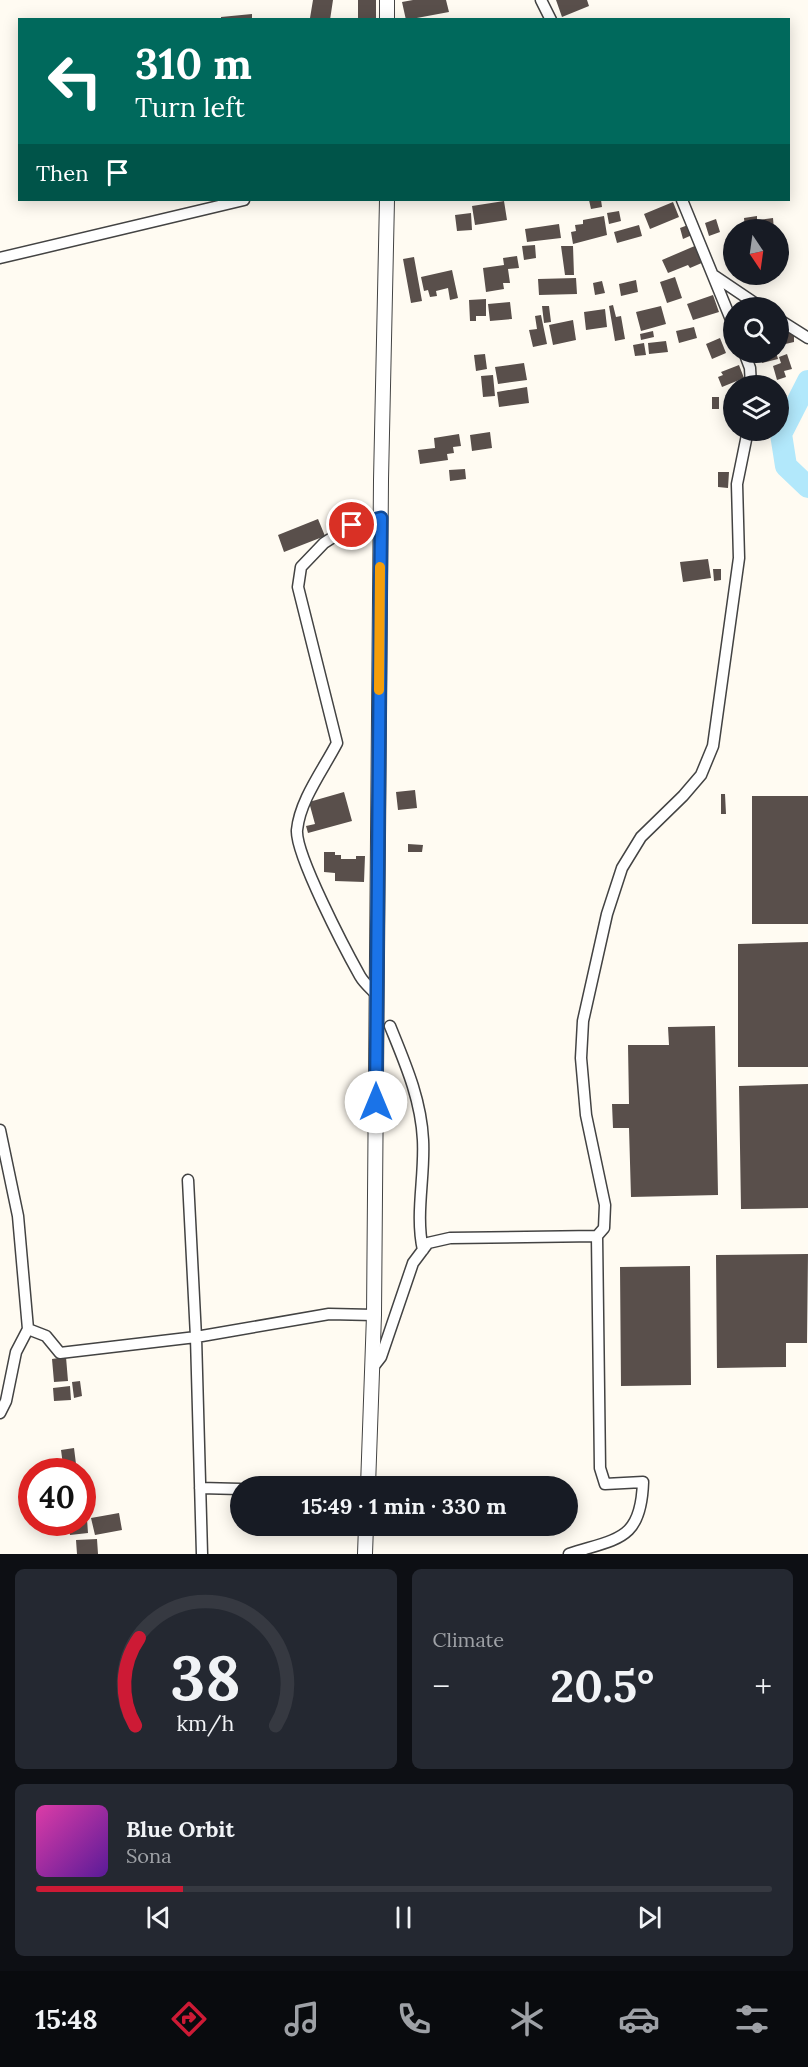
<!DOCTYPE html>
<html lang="en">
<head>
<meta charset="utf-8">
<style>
	body { margin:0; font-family:Lora,serif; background:#242831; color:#f1f3f6; height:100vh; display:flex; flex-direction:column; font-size:22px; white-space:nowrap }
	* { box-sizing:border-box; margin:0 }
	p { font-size:20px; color:#9ea1a6 }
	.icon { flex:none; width:33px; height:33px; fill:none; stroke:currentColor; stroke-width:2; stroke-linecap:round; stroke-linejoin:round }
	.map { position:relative; height:1554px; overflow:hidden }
	.sheet { display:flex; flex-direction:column; gap:15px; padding:15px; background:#0d0f14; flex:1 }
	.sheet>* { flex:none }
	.top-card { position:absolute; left:18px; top:18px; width:772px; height:183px; border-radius:0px; box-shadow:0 3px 15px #0003; background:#00695c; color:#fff; overflow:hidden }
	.needle { width:39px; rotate:167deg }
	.fabs { position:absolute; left:723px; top:219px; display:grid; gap:12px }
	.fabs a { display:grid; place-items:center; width:66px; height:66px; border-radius:50%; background:#171b24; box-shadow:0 3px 15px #0003; font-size:30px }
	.speed { position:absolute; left:18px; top:1458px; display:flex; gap:12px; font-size:30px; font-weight:700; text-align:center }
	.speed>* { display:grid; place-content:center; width:78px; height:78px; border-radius:50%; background:#171b24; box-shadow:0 3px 15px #0003; line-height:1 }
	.speed .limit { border:9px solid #d22; background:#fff; color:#111 }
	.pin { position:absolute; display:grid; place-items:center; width:51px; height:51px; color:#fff; margin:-26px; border:3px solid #fff; border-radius:50%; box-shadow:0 2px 6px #0007 }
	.me { position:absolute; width:66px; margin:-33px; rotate:0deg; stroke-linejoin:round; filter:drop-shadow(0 0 4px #0008) }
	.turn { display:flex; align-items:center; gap:21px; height:126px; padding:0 18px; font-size:27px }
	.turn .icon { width:78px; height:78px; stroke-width:2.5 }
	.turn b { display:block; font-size:42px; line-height:51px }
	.then { display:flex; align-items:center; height:57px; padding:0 18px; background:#0003; gap:12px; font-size:22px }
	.big { font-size:45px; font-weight:700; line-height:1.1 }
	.sheet .card { flex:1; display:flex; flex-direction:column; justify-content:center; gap:9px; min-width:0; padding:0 21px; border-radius:9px; background:#242831 }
	.sheet .dial { align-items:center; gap:0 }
	.dial svg { height:156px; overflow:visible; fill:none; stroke:#363941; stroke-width:7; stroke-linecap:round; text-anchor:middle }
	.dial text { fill:#f1f3f6; stroke:none }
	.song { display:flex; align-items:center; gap:18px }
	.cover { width:72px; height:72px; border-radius:9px; background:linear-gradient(135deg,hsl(320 70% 55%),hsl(270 70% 35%)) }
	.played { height:6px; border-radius:3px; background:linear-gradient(90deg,#cd1a35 20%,#363941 20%) }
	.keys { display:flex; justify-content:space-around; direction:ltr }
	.heat { display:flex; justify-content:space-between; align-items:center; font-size:33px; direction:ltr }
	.sheet .tiles { flex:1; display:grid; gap:15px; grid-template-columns:1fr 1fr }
	.card:last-child { grid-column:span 2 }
	.trip { position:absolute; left:230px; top:1476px; width:348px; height:60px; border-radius:30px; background:#171b24; box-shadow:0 3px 15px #0003; font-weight:700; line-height:60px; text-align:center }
	.tab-bar { display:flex; height:96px; justify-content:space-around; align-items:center; background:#090b0e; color:#9ea1a6 }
	.tab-bar .icon { width:42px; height:42px }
	.tab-bar .selected { color:#cd1a35 }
	.tab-bar b { font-size:27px; color:#f1f3f6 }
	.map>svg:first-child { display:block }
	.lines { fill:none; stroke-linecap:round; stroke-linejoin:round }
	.river { stroke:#b2e8fb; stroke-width:22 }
	.building { fill:#594f4b }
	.minor-casing { stroke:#434343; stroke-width:13 }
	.tertiary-casing { stroke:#434343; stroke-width:16 }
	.minor { stroke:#fff; stroke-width:10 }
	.tertiary { stroke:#fff; stroke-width:14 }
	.route-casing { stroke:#114b97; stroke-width:15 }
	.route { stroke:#1a73e8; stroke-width:10 }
	.slow { stroke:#f59e0b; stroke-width:10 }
</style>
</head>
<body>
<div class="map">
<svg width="808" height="1554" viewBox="0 0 808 1554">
	<rect width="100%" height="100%" fill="#fffbf2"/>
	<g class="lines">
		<!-- river -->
		<path class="river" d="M808,381L781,434L786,466L808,487"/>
	</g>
	<!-- building -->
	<path class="building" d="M313,0H333L330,20L310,18Z
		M358,0H376V20H358Z
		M413,0H446L449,12L406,20L402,2Z
		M556,0H587L589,6L562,17Z
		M252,14V20H221V17Z
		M589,200H601L602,207L591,209Z
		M504,201L507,220L475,225L472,206Z
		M673,202L679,217L650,229L644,214Z
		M619,211L621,221L609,224L607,213Z
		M471,213L472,230L457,231L455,215Z
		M604,216L607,235L573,244L571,232L576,231L575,225L583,224V220Z
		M757,216V220L773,218L774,230H745L744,218Z
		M716,219L720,232L709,236L705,223Z
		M559,224L561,238L527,242L525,229Z
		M639,225L642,236L617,243L614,232Z
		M688,225L692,235L683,239L680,228Z
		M535,245L536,258L524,260L522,246Z
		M697,245L704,262L690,268L688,265L668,273L662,260Z
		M561,246H573L574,275H565Z
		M517,256L519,268L508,269L510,283H503L504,289L486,292L483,268L504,265L503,258Z
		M414,257L422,301L411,303L403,259Z
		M452,270L458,298L450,300L448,288L436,291L437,296L430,297L428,290L424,291L421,277Z
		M675,277L682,298L667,303L660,282Z
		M576,278L577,294L539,295L538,279Z
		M636,280L638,292L621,296L619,284Z
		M602,281L605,293L595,295L593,283Z
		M713,295L719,312L693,320L687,304Z
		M486,299V316H476V321H470L469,300Z
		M510,302L512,319L490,321L488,304Z
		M613,305L616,317L621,316L625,339L615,341L609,306Z
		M542,306H549L551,322L544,323Z
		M661,306L666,324L641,331L636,312Z
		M605,309L607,327L586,330L584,312Z
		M541,315L547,344L533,347L529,330L537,329L535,316Z
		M573,320L576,340L553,345L549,325Z
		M694,327L697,338L679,343L676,331Z
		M653,331L654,337L641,340L640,334Z
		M778,331H794V342L781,345L778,350Z
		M720,338L726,353L712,359L706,344Z
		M666,341L668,352L649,354L648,343Z
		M644,343L646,355L635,356L633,345Z
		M762,352H776L778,359L762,363L761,360L757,362L755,354Z
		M485,354L487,369L476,371L474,355Z
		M787,354L792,369L784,371L786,377L777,380L773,366L781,363L779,357Z
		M524,363L527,380L498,384L495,367Z
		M739,365L744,378L722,387L718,377L723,375L721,372Z
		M493,375L495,396L483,397L481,376Z
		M527,387L529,403L499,407L497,392Z
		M712,397H719V409H712Z
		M490,432L492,448L472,451L470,435Z
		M459,434L461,446L453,447L454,453L447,454L448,460L420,464L418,450L435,448L434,438Z
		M465,469L466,479L450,481L449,470Z
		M718,472H729L728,488L718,487Z
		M318,519L325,536L284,552L278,535Z
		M708,559L711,578L683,582L680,562Z
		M713,569H721V580L714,581Z
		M415,790L417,808L398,810L396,792Z
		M344,792L352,821L308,833L306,826L315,824L309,802Z
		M721,794H725L726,814H721Z
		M752,796H808V924H752Z
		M408,844L423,845L422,852H408Z
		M324,852H335V855H341V859H356V856H365L364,882L335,881V873L324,872Z
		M808,942V1067H738V944Z
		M715,1026L718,1195L631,1197L629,1128H613L612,1104H629L628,1045H669L668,1027Z
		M808,1084V1208L741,1209L739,1086Z
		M808,1254L807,1343H786V1367L717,1368L716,1255Z
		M690,1266L691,1385L621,1386L620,1267Z
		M66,1357L68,1381L54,1382L52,1359Z
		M80,1381L82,1396L74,1398L72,1382Z
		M70,1386L71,1400L54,1401L53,1388Z
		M74,1448L77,1472H64L61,1450Z
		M119,1513L122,1530L95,1535L91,1518Z
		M87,1519L88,1533L70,1535L68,1522H82Z
		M97,1539L98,1554H77L76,1540Z"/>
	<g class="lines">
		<!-- minor casing -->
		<g class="minor-casing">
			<path id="minor" d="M541,0L551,20
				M682,200L734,327
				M0,258L244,200
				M713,275L762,308
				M778,319L808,338
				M744,352L750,368L751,386
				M375,993C370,988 364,983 360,976C346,951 295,854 297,830C300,800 323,770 337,743L298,587L301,567L324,543L352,525L381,518
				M390,1026C405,1063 421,1099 423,1140C425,1177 415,1214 423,1250
				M0,1130L18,1216L28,1329L16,1352L6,1401L0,1413
				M188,1180L196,1337L202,1554
				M28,1329L46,1336L60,1353L196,1337L329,1314L374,1315
				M374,1366L381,1357L413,1263L428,1243L450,1238L597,1236L604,1228L605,1205L586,1115L581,1058L583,1021L607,914L622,868L641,837L683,796L701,775L713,746L739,558L737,484L748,430
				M200,1488L240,1489
				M569,1554C618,1538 641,1541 643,1482L605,1484L600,1468L597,1236"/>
		</g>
		<!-- tertiary casing -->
		<g class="tertiary-casing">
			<path id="tertiary" d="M387,0V20
				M368,1486L374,1315L381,480L387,200
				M365,1554L366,1526"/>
		</g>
		<!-- minor -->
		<use href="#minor" class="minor"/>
		<!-- tertiary -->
		<use href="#tertiary" class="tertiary"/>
	</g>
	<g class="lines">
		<!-- route casing -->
		<g class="route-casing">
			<path id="route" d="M352,525L381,518L376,1102"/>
		</g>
		<!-- route -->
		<use href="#route" class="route"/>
		<!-- slow -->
		<path class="slow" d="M379,690L380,567"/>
	</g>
</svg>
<div class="fabs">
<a><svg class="needle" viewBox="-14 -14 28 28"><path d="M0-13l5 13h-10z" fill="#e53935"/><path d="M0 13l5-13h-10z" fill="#9ea1a6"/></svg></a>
<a><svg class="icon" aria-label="search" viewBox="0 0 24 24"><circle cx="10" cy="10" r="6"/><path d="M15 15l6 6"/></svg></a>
<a><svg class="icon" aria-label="layers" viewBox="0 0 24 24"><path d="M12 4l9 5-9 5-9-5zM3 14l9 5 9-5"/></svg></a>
</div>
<div class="speed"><div class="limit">40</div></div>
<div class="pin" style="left:352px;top:525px;background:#d93025"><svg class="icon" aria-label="arrive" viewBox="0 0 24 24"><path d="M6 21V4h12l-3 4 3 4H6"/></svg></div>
<svg class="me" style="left:376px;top:1102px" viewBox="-20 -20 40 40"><circle r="19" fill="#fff"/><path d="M0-13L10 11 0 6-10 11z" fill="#1a73e8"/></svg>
<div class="trip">15:49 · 1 min · 330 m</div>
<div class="top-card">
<div class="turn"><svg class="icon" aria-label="left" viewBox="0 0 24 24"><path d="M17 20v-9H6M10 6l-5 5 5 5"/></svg><div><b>310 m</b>Turn left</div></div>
<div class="then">Then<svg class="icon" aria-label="arrive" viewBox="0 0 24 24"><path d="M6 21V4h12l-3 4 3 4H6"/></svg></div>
</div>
</div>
<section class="sheet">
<div class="tiles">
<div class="card dial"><svg viewBox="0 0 100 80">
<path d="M14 69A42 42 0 1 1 86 69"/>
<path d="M14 69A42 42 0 0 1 16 24" stroke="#cd1a35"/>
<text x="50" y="56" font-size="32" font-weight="700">38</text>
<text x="50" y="72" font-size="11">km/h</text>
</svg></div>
<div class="card"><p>Climate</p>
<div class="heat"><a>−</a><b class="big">20.5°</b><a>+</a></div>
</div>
<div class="card">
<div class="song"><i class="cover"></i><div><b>Blue Orbit</b><p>Sona</p></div></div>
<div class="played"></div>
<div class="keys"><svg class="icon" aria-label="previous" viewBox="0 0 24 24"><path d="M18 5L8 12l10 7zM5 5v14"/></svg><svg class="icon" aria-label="pause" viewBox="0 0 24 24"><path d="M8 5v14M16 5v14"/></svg><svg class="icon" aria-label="next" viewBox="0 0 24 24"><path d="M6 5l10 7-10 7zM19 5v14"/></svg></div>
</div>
</div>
</section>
<nav class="tab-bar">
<b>15:48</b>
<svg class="icon selected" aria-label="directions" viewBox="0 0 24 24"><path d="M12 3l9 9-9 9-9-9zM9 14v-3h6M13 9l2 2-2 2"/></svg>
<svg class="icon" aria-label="music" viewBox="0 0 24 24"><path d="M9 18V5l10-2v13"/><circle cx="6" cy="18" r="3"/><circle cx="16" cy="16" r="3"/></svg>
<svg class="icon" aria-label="phone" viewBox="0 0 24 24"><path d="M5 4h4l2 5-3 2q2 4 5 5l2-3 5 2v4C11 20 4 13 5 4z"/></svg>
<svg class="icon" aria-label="climate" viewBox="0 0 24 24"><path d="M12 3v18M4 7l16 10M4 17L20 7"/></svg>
<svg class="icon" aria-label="car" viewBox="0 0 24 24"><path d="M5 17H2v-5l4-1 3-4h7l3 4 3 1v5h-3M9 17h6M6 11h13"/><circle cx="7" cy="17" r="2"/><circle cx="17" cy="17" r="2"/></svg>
<svg class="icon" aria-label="filters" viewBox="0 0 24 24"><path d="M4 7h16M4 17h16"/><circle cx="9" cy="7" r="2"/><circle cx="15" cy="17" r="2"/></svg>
</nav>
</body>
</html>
